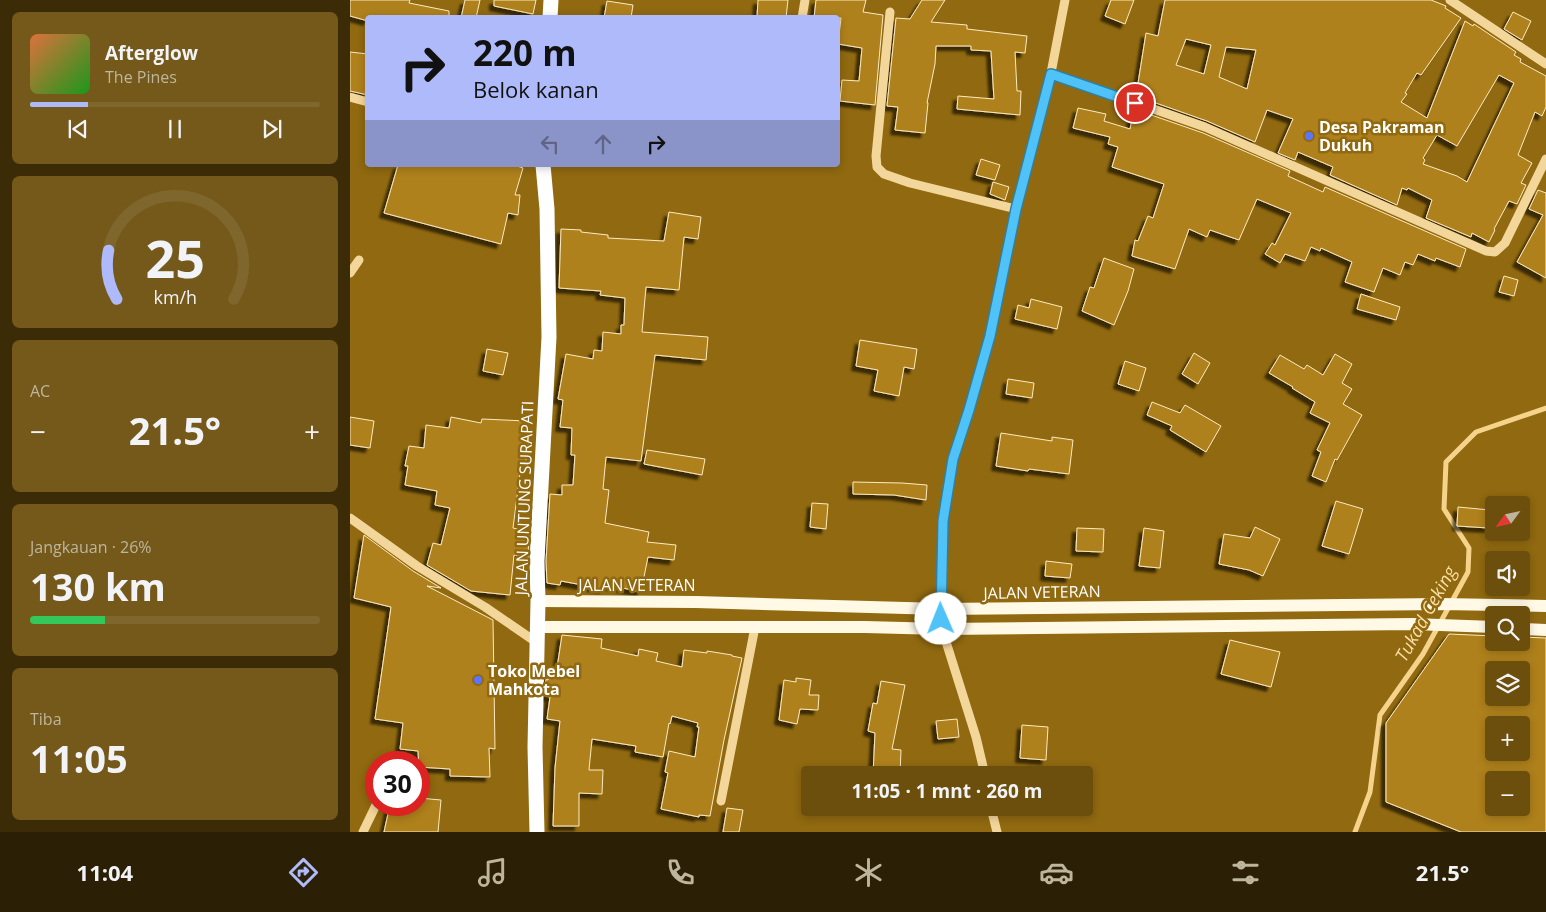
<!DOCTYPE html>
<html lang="id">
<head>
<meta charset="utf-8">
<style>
	body { margin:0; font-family:"Open Sans",sans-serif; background:#74591a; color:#f1f3f6; height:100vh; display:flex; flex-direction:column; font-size:19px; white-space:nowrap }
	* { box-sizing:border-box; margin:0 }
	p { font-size:16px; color:#beb59d }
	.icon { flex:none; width:28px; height:28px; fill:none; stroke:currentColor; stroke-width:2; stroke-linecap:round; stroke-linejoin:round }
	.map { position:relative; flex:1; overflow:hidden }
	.side { display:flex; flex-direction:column; gap:12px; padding:12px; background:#3b2b07; width:350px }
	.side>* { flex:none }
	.guide { position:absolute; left:15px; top:15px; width:475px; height:152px; border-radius:5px; box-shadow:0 2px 8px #0003; background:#aebafa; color:#111; overflow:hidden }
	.needle { width:32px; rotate:237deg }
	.buttons { position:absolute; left:1135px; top:496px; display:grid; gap:10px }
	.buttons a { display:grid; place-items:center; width:45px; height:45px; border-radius:5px; background:#6c4f0c; box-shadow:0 2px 8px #0003; font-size:25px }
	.speed { position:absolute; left:15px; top:751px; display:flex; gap:10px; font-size:25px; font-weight:700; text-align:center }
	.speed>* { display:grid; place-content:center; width:65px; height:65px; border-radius:50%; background:#6c4f0c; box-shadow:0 2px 8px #0003; line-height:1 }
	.speed .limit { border:8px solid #d22; background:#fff; color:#111 }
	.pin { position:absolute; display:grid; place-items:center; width:42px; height:42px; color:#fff; margin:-21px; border:2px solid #fff; border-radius:50%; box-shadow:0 1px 5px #0007 }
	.me { position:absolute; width:55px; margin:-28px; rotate:359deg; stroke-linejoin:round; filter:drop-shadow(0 0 4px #0008) }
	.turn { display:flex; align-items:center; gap:18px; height:105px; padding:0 25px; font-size:22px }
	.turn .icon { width:65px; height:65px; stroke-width:2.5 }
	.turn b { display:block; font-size:35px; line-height:42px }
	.lanes { display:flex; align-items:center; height:48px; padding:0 25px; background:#0003; justify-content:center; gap:25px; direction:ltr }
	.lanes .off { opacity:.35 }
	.big { font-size:38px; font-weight:700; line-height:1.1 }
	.side .widget { flex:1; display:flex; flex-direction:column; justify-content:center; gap:8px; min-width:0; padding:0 18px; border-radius:8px; background:#74591a }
	.side .dial { align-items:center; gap:0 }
	.dial svg { height:130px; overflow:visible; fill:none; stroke:#7f662d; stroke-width:7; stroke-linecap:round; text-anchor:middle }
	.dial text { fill:#f1f3f6; stroke:none }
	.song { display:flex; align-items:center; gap:15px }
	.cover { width:60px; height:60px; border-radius:8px; background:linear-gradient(135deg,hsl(20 70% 55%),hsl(120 70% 35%)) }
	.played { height:5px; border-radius:2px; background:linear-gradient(90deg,#aebafa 20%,#7f662d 20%) }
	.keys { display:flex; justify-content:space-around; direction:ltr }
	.heat { display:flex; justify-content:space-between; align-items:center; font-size:28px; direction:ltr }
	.charge { height:8px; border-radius:4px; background:linear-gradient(90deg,#34c759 26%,#7f662d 0) }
	.trip { position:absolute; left:451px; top:766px; width:292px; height:50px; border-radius:5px; background:#6c4f0c; box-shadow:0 2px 8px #0003; font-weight:700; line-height:50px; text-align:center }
	.tabs { display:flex; height:80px; justify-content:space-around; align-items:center; background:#2b2005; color:#beb59d }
	.tabs .icon { width:35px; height:35px }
	.tabs .current { color:#aebafa }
	.tabs b { font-size:22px; color:#f1f3f6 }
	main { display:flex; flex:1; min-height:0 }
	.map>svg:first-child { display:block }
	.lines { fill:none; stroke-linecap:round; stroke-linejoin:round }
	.stream { stroke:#f6d38b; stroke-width:5 }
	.building { fill:#af811d; stroke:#fdeac1; fill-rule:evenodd; filter:url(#shadow) }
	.minor { stroke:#f3d69a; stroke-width:9 }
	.major { stroke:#fff9e6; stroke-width:12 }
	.highway { stroke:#fff; stroke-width:15 }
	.route-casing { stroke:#337fa1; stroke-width:12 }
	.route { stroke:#4fc3f7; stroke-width:9 }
	.poi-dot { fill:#5c75ff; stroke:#906910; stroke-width:2 }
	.labels { text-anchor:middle; stroke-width:5; stroke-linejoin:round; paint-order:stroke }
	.poi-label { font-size:16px; font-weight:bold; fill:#fff; stroke:#906910; text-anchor:start }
	.street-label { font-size:16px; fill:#fff; stroke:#906910 }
	.water-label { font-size:18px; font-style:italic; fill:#fadfa6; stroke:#906910 }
</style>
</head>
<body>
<main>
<section class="side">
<div class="widget">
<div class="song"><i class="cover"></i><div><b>Afterglow</b><p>The Pines</p></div></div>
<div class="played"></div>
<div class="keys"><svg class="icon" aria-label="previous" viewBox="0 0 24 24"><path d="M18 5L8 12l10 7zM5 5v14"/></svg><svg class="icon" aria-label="pause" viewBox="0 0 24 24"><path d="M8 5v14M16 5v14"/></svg><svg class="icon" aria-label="next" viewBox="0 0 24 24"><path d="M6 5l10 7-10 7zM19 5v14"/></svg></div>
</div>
<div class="widget dial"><svg viewBox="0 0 100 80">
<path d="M14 69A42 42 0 1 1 86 69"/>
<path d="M14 69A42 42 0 0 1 9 39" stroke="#aebafa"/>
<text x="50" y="56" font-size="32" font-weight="700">25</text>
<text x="50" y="72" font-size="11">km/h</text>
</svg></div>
<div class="widget"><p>AC</p>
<div class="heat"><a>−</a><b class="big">21.5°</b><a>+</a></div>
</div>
<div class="widget"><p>Jangkauan · 26%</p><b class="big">130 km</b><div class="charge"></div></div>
<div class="widget"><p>Tiba</p><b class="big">11:05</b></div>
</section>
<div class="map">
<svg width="1196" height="832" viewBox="0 0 1196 832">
	<defs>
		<filter id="shadow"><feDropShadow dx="-4.5" dy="4.5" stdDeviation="1" flood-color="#0009"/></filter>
	</defs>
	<rect width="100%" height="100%" fill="#906910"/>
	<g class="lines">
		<!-- stream -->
		<path class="stream" d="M1005,832L1020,792L1030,715L1073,654L1118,572L1119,548L1094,509L1096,462L1126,432L1196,408"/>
	</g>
	<!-- building -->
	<path class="building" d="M0,0H60L59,3L99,11V18H18V21L0,16Z
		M115,0H130L126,18H111Z
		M144,0H186L183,14L144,6Z
		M408,0H438L436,18H407Z
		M466,0H516L513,12L533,15L525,105L490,101L492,80L509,81L512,48L488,44L491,18H464Z
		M572,0H595L581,22L617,25V29L677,36L675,53L665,52L667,91H671L670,115L607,109L608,96L644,99L641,51L621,50V46H586L585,64L577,103H578L575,133L545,130L548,107L537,106L546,18L560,19Z
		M761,0H784L775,24L755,16Z
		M815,0H1081L1096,6L1095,8L1111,18L1071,75L1067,73L1055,93L1057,94L1051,102L1077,118L1115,21L1123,26L1124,24L1166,52L1164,55L1171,59L1170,62L1196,76V107L1192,116L1185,112L1168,155L1182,163L1171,183L1176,185L1167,204L1159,201L1144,229L1145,230L1139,242L1122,233L1121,237L1076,218L1082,200L1058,188L1057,190L1052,188L1047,205L980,175L983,167L948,152L945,160L928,153L943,119L917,110L905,142L857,121L786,96L796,33L808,36ZM836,39L861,45L854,74L826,65ZM876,47L906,50L897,89L869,77ZM1149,75L1164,83L1117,182L1107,176L1073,164L1075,160L1073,158L1087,135L1107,146Z
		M257,1L283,5L281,18H254Z
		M1163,12L1181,21L1172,40L1154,29Z
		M0,52L18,54V95L0,91Z
		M728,108L756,114L754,121L780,129L784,109L853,133L940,171L938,176L973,192L975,187L1116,249L1110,267L1086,258L1085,261L1068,254L1063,265L1055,262L1050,275L1033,268L1024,292L995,282L1002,262L971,248L970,251L961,247L955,261L935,254L930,263L915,254L922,243L925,245L941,213L907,199L889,240L860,230L857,237L839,229L825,269L782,256L785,240L788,241L798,216L803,218L814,184L762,167L768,147L758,144L760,137L723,128Z
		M631,159L650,165L645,180L626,175Z
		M48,165H164L173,168L165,195H170L168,215L158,213L151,244L34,213Z
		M643,182L659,187L655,200L640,194Z
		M1188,190L1196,193V278L1167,262L1193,215L1179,209Z
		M319,212L351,217L348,239L334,237L329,290L296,287L292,332L358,337L356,360L305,355L291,461L256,457L253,489L259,490L255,523L299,532L297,542L326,545L324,560L298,557L291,592L255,584L254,589L211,581L210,585L197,583L196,561L200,494L212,495V485H223L225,455H221L222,428L210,427L213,400L208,399L216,354L243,359L244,350L252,351L253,332L271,334V325H274L275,298L250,295L251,291L209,288L211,229L231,230V232L258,235V238L314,241Z
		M754,258L784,269L778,291L764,325L732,311L740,287L744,288Z
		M1154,276L1168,280L1164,296L1149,292Z
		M1011,294L1050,307L1046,320L1007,309Z
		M681,299L712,307L707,329L665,319L668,305L679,308Z
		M510,340L567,349L564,369L554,367L549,396L524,391L528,370L506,366Z
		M137,349L158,353L153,375L133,371Z
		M844,353L860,363L848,384L832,374Z
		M985,354L1002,364L992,383L1002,389L993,404L1012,415L987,460L985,459L976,482L962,476L971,452L967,450L980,423L960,413L965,402L942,388L943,387L919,373L930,355L954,369L957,365L973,375Z
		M775,361L796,368L789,391L768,384Z
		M658,379L684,383L682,398L656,394Z
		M802,402L830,413L835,405L871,426L856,452L820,430L822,426L797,415Z
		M0,417L24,421L20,448L0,445Z
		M101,417L131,423L132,419L176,421L174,447L178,448L175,466H171L163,528L179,532L178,558L164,555L160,595L121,591L77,565L83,543L91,545L100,508L85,505L87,491L55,485L58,466H55L59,446L74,448L76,425L99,428Z
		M651,433L702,441V437L723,440L719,474L679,469L678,471L646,466Z
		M297,450L355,459L352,475L294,464Z
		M503,482L552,483L577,485L576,500L544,495L503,494Z
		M986,501L1013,509L999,554L972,546Z
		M462,503L478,504L476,529L460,527Z
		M1108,507L1140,510L1139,528L1107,526Z
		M905,527L930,539L913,576L899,570L869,564L874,534L900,538Z
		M727,528L754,529L753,552L726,551Z
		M794,528L814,531L810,568L789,566Z
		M14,535L63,571L91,588L77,586L143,620L145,749L139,748L140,777L100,776V769L69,767L68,751L50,749L53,723L25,719L41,607L4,598Z
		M696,561L722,564L720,578L695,576Z
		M1099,634L1144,636V642H1171V637L1196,638V832H1111L1036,802V723ZM1144,670H1171V698H1144ZM1144,725H1171V752H1144ZM1144,780H1171V808H1144Z
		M212,635L252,639L251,648L288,656L289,649L308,653L306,661L332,667L334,650L357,653V651L382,655V656L392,658L374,740L360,816L349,815V817L311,809L318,773L315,772L319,751L345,757L349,727H347L348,723L322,716L320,724L319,723L313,757L285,752L286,746L242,739L239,770H253L252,794L229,793V826H203L205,768L210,721L197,719L200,697L195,696L196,679L198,680L200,667L207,668Z
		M880,640L930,652L921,687L871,674Z
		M446,678L461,680L459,695H469L468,710L450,709L447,724L429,720L434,680L446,682Z
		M531,681L555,685L542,749L551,750L550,775H523L525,733L518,731L523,703L527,704Z
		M607,719L609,737L588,739L586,721Z
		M672,725L698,727L696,760L670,758Z
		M69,798L91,800L88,832H34L40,805H69Z
		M377,808L393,810L389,832H373Z"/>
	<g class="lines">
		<!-- minor -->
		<path class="minor" d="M1100,0L1196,64
			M540,12L526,156L527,167L534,174L560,183L666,209
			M452,18L455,0
			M701,73L855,127L1136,251L1145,252L1155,243L1196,159
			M0,97L18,102
			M0,273L9,260
			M0,518L67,566L135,607L186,642
			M47,762L48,759
			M635,775L626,737L592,629L591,609L593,521L603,459L619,410L640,336L666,209L701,73L715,0
			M371,801L405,627
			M641,808L647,832
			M13,832L26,805"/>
		<!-- major -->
		<path class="major" d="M188,601L346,602L591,609L1092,604L1196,606
			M187,627H515L592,629L1063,624L1144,627
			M1171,629L1196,630"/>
		<!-- highway -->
		<path class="highway" d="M200,18L201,0
			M187,832L185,747L188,601L187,561L199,337L197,209L193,165"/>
	</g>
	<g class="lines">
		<!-- route casing -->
		<g class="route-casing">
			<path id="route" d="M591,619L593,521L603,459L619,410L640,336L666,209L701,74L785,103"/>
		</g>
		<!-- route -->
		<use href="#route" class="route"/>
	</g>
	<!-- markers -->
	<g class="poi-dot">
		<circle cx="959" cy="136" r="5"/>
		<circle cx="128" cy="680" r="5"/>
	</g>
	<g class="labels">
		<!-- poi labels -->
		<g class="poi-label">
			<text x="969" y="133">Desa Pakraman<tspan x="969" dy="18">Dukuh</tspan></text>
			<text x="138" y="677">Toko Mebel<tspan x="138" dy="18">Mahkota</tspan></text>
		</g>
		<!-- street labels -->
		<g class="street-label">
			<text transform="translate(174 498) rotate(-88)" y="6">JALAN UNTUNG SURAPATI</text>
			<text x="287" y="591">JALAN VETERAN</text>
			<text transform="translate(692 592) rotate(-1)" y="6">JALAN VETERAN</text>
		</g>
		<!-- water labels -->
		<g class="water-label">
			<text transform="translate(1076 614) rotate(-61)" y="6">Tukad Ceking</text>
		</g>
	</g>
</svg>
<div class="buttons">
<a><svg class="needle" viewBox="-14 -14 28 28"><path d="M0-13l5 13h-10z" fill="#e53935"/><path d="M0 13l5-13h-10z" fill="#beb59d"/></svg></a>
<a><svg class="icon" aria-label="sound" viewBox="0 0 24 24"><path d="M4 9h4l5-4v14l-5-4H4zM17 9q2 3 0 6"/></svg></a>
<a><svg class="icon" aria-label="search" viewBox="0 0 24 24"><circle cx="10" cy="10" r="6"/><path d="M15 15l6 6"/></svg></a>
<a><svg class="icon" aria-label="layers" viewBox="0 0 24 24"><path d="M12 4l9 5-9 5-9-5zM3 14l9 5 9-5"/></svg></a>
<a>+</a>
<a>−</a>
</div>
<div class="speed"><div class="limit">30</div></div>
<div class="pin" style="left:785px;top:103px;background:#d93025"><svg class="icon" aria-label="arrive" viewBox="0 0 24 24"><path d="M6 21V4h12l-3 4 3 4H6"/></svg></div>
<svg class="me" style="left:591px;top:619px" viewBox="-20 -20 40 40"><circle r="19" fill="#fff"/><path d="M0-13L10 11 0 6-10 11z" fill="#4fc3f7"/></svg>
<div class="trip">11:05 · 1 mnt · 260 m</div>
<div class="guide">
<div class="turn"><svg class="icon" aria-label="right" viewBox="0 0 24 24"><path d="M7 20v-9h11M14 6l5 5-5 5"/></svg><div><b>220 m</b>Belok kanan</div></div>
<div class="lanes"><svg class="icon off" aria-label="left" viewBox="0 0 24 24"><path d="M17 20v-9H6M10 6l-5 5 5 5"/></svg><svg class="icon off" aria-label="ahead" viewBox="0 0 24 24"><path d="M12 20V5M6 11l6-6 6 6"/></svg><svg class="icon" aria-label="right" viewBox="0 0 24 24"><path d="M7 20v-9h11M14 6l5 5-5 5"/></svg></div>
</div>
</div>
</main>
<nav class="tabs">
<b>11:04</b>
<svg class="icon current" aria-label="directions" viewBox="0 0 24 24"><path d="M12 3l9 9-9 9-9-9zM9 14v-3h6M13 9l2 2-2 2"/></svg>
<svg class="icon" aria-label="music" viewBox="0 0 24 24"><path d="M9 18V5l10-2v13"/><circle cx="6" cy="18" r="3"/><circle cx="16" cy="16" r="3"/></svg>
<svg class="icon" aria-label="phone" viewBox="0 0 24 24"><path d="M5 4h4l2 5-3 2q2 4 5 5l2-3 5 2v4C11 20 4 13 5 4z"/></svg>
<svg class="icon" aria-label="climate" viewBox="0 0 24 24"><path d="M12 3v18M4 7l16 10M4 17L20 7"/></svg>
<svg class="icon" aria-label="car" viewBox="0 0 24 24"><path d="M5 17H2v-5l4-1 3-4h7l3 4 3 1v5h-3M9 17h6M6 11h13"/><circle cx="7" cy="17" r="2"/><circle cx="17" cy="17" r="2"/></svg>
<svg class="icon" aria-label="filters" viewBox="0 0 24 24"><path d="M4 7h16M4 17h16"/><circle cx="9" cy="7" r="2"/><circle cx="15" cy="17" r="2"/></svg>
<b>21.5°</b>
</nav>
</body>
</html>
